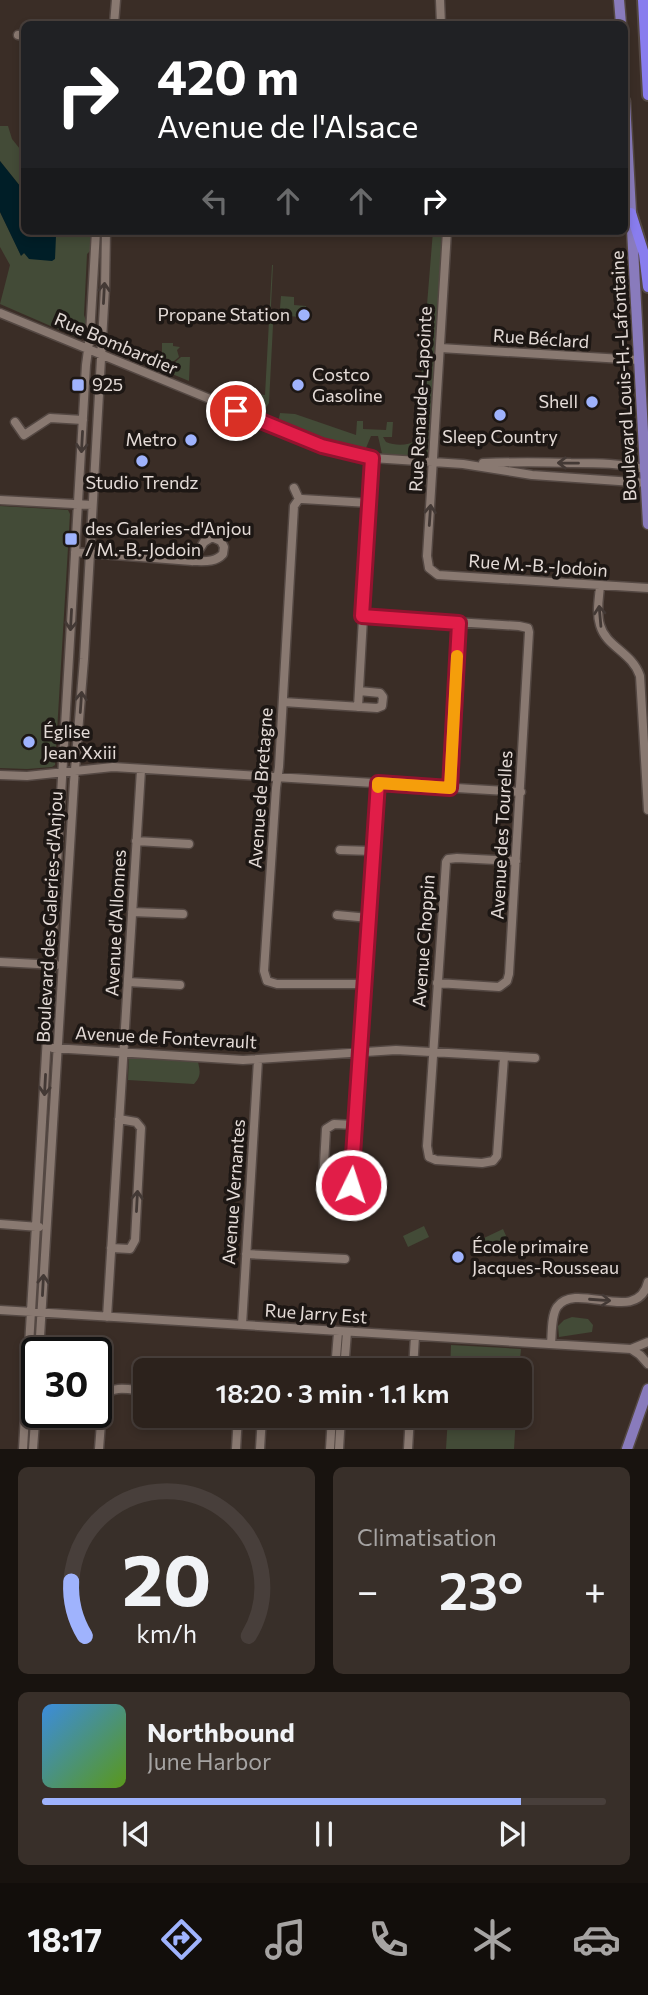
<!DOCTYPE html>
<html lang="fr">
<head>
<meta charset="utf-8">
<style>
	body { margin:0; font-family:Commissioner,sans-serif; background:#382f29; color:#f1f3f6; height:100vh; display:flex; flex-direction:column; font-size:26px; white-space:nowrap }
	* { box-sizing:border-box; margin:0 }
	p { font-size:23px; color:#a6a4a3 }
	.icon { flex:none; width:38px; height:38px; fill:none; stroke:currentColor; stroke-width:2; stroke-linecap:round; stroke-linejoin:round }
	.map { position:relative; height:1449px; overflow:hidden }
	.sheet { display:flex; flex-direction:column; gap:18px; padding:18px; background:#18130f; flex:1 }
	.sheet>* { flex:none }
	.banner { position:absolute; left:21px; top:21px; width:607px; height:214px; border-radius:10px; box-shadow:0 4px 10px #0003,0 0 0 2px #483f3b; background:#202124; color:#fff; overflow:hidden }
	.speed { position:absolute; left:21px; top:1337px; display:flex; gap:14px; font-size:35px; font-weight:700; text-align:center }
	.speed>* { display:grid; place-content:center; width:91px; height:91px; border-radius:50%; background:#2c221c; box-shadow:0 4px 10px #0003,0 0 0 2px #483f3b; line-height:1 }
	.speed .limit { border:4px solid #111; border-radius:10px; background:#fff; color:#111 }
	.pin { position:absolute; display:grid; place-items:center; width:60px; height:60px; color:#fff; margin:-30px; border:4px solid #fff; border-radius:50%; box-shadow:0 2px 7px #0007 }
	.me { position:absolute; width:77px; margin:-38px; rotate:4deg; stroke-linejoin:round; filter:drop-shadow(0 0 5px #0008) }
	.turn { display:flex; align-items:center; gap:24px; height:147px; padding:0 21px; font-size:32px }
	.turn .icon { width:91px; height:91px; stroke-width:2.5 }
	.turn b { display:block; font-size:49px; line-height:60px }
	.lanes { display:flex; align-items:center; height:66px; padding:0 21px; background:#0003; justify-content:center; gap:35px; direction:ltr }
	.lanes .off { opacity:.35 }
	.big { font-size:52px; font-weight:600; line-height:1.1 }
	.sheet .tile { flex:1; display:flex; flex-direction:column; justify-content:center; gap:10px; min-width:0; padding:0 24px; border-radius:10px; background:#382f29 }
	.sheet .dial { align-items:center; gap:0 }
	.dial svg { height:182px; overflow:visible; fill:none; stroke:#483f3b; stroke-width:7; stroke-linecap:round; text-anchor:middle }
	.dial text { fill:#f1f3f6; stroke:none }
	.song { display:flex; align-items:center; gap:21px }
	.cover { width:84px; height:84px; border-radius:10px; background:linear-gradient(135deg,hsl(210 70% 55%),hsl(90 70% 35%)) }
	.played { height:7px; border-radius:4px; background:linear-gradient(90deg,#9fb3fd 85%,#483f3b 85%) }
	.keys { display:flex; justify-content:space-around; direction:ltr }
	.heat { display:flex; justify-content:space-between; align-items:center; font-size:38px; direction:ltr }
	.sheet .tiles { flex:1; display:grid; gap:18px; grid-template-columns:1fr 1fr }
	.tile:last-child { grid-column:span 2 }
	.trip { position:absolute; left:133px; top:1358px; width:399px; height:70px; border-radius:10px; background:#2c221c; box-shadow:0 4px 10px #0003,0 0 0 2px #483f3b; font-weight:600; line-height:70px; text-align:center }
	.menu { display:flex; height:112px; justify-content:space-around; align-items:center; background:#120e0b; color:#a6a4a3 }
	.menu .icon { width:49px; height:49px }
	.menu .active { color:#9fb3fd }
	.menu b { font-size:32px; color:#f1f3f6 }
	.map>svg:first-child { display:block }
	.green { fill:#434b37 }
	.water { fill:#001e27 }
	.lines { fill:none; stroke-linecap:round; stroke-linejoin:round }
	.minor-casing { stroke:#544843; stroke-width:11 }
	.major-casing { stroke:#544843; stroke-width:13 }
	.highway-casing { stroke:#544843; stroke-width:14 }
	.minor { stroke:#897971; stroke-width:8 }
	.major { stroke:#897bbc; stroke-width:10 }
	.highway { stroke:#897dee; stroke-width:10 }
	.oneway { stroke:#433935 }
	.route-casing { stroke:#92132f; stroke-width:18 }
	.route { stroke:#e11d48; stroke-width:12 }
	.slow { stroke:#f59e0b; stroke-width:12 }
	.poi-dot { fill:#9fb3fd; stroke:#1d1714; stroke-width:2.5 }
	.labels { text-anchor:middle; stroke-width:7; stroke-linejoin:round; paint-order:stroke }
	.poi-label { font-size:18px; fill:#e4dbd7; stroke:#1d1714; text-anchor:start }
	.street-label { font-size:18px; fill:#e4dbd7; stroke:#1d1714 }
</style>
</head>
<body>
<div class="map">
<svg width="648" height="1449" viewBox="0 0 648 1449">
	<rect width="100%" height="100%" fill="#3a2d26"/>
	<!-- green -->
	<path class="green" d="M0,126H8L12,139L20,149V154L24,159V191L0,161Z
		M0,212L21,255L56,236L52,231H92L90,251L87,254L84,315L86,321L83,335L76,337L0,304L10,265L0,247Z
		M433,231H447L433,461L383,458L378,436H371L366,448L360,455L277,428L280,413L295,414L356,435L357,421H363V429L386,430L387,422H393L392,437H383L386,442C396,446 408,446 416,440Z
		M272,265H273L271,306L273,325L269,403L263,412L242,402L246,393L265,395Z
		M281,296L294,297V305L306,306V317L283,316L280,308Z
		M119,343L157,359L162,353V343H173V346L180,347L177,350L179,357L163,370L117,351Z
		M181,357H190L189,381L165,371Z
		M0,506L68,510L70,514L55,765L52,767L27,769L0,768Z
		M129,1054L197,1057C199,1068 203,1075 194,1084L128,1080Z
		M424,1226L429,1237L408,1247L403,1236Z
		M503,1229L507,1238L488,1247L484,1238Z
		M572,1317L588,1319L593,1325L592,1332L559,1337L558,1326L564,1320Z
		M451,1345L521,1349L519,1370H450Z
		M448,1416H516L514,1449H446Z"/>
	<!-- water -->
	<path class="water" d="M0,161L24,191V231H52L56,236L55,259L52,261L29,259L24,253L21,256L0,212Z"/>
	<g class="lines">
		<!-- minor casing -->
		<g class="minor-casing">
			<path id="minor" d="M440,0L441,24
				M114,24L116,0
				M18,35L24,36
				M447,231L427,556L429,568L438,575L648,588
				M0,313L332,449L372,458L463,464L532,475L648,483
				M440,348L639,360
				M15,422L24,435L50,418L83,420
				M483,463C513,462 542,462 571,463C597,463 623,463 648,470
				M294,488L299,499
				M0,500L92,505
				M75,552L192,561C203,561 215,563 223,554L224,547L221,541L212,537L204,542L192,561
				M600,586C599,599 596,612 600,625C606,647 632,652 640,676L648,810
				M362,616L519,626L528,628L529,632L509,974L507,981L499,987L437,983
				M283,702L377,708L382,706L383,697L380,693L359,691
				M358,707L372,458
				M0,775L27,776L113,767L521,792
				M450,788L459,623
				M136,841L189,844
				M340,850L373,851
				M132,912L183,914
				M337,915L369,918
				M0,962L56,965
				M128,982L180,985
				M364,984H277L267,981L264,971L276,788L279,767L294,506L299,499H302L369,503
				M53,1048L243,1060L396,1050L535,1058
				M504,1057L497,1156L493,1161L482,1163L436,1160L429,1157L427,1146L446,862L448,859L457,858L516,861
				M355,1125L334,1124L326,1129L323,1182C329,1194 347,1196 352,1182L378,783
				M0,1224L39,1227
				M111,1248L130,1249L135,1240L141,1128L136,1122L119,1119
				M246,1254L345,1259
				M0,1310L631,1349L648,1342
				M107,1317L141,770
				M242,1325L258,1060
				M551,1344C552,1334 551,1316 557,1307C576,1280 638,1326 648,1282
				M631,1349L640,1355L648,1364
				M39,1353L74,782L84,659L105,288L106,231
				M335,1370L338,1332
				M344,1370L347,1332
				M413,1370L415,1336
				M23,1449L86,365L90,335L96,231
				M33,1449L37,1394
				M99,1449L103,1397C113,1384 131,1390 145,1391
				M236,1449L238,1416
				M260,1449L262,1416
				M330,1449L332,1416
				M339,1449L341,1416
				M408,1449L410,1416"/>
		</g>
		<!-- major casing -->
		<g class="major-casing">
			<path id="major" d="M619,0L621,24
				M625,101L648,524
				M627,1449L648,1389"/>
		</g>
		<!-- highway casing -->
		<g class="highway-casing">
			<path id="highway" d="M643,0L648,95
				M631,213L644,254L648,287"/>
		</g>
		<!-- minor -->
		<use href="#minor" class="minor"/>
		<!-- major -->
		<use href="#major" class="major"/>
		<!-- highway -->
		<use href="#highway" class="highway"/>
	</g>
	<!-- one-way arrows -->
	<defs><path id="oneway-shaft" d="M-6 0H5M1.5-3L5.5 0L1.5 3" fill="none" stroke-width="1.6" stroke-linecap="round" stroke-linejoin="round" transform="scale(1.75)"/></defs>
	<g class="oneway">
		<use href="#oneway-shaft" transform="translate(104 293) rotate(-87)"/>
		<use href="#oneway-shaft" transform="translate(82 442) rotate(93)"/>
		<use href="#oneway-shaft" transform="translate(568 463) rotate(-179)"/>
		<use href="#oneway-shaft" transform="translate(430 515) rotate(-86)"/>
		<use href="#oneway-shaft" transform="translate(600 616) rotate(-95)"/>
		<use href="#oneway-shaft" transform="translate(71 620) rotate(93)"/>
		<use href="#oneway-shaft" transform="translate(81 702) rotate(-86)"/>
		<use href="#oneway-shaft" transform="translate(45 1085) rotate(93)"/>
		<use href="#oneway-shaft" transform="translate(137 1201) rotate(-87)"/>
		<use href="#oneway-shaft" transform="translate(43 1285) rotate(-87)"/>
		<use href="#oneway-shaft" transform="translate(600 1300) rotate(4)"/>
	</g>
	<g class="lines">
		<!-- route casing -->
		<g class="route-casing">
			<path id="route" d="M236,411L322,446L372,458L362,616L459,623L450,788L378,783L351,1185"/>
		</g>
		<!-- route -->
		<use href="#route" class="route"/>
		<!-- slow -->
		<path class="slow" d="M378,787V783L450,788L457,656"/>
	</g>
	<!-- markers -->
	<g class="poi-dot">
		<circle cx="304" cy="315" r="7"/>
		<rect x="71" y="378" width="14" height="14" rx="3.5"/>
		<circle cx="298" cy="385" r="7"/>
		<circle cx="592" cy="402" r="7"/>
		<circle cx="500" cy="415" r="7"/>
		<circle cx="191" cy="440" r="7"/>
		<circle cx="142" cy="461" r="7"/>
		<rect x="64" y="532" width="14" height="14" rx="3.5"/>
		<circle cx="29" cy="742" r="7"/>
		<circle cx="458" cy="1257" r="7"/>
	</g>
	<g class="labels">
		<!-- poi labels -->
		<g class="poi-label">
			<text x="290" y="321" text-anchor="end">Propane Station</text>
			<text x="312" y="381">Costco<tspan x="312" dy="21">Gasoline</tspan></text>
			<text x="92" y="391">925</text>
			<text x="578" y="408" text-anchor="end">Shell</text>
			<text x="500" y="443" text-anchor="middle">Sleep Country</text>
			<text x="177" y="446" text-anchor="end">Metro</text>
			<text x="142" y="489" text-anchor="middle">Studio Trendz</text>
			<text x="85" y="535">des Galeries-d'Anjou<tspan x="85" dy="21">/ M.-B.-Jodoin</tspan></text>
			<text x="43" y="738">Église<tspan x="43" dy="21">Jean Xxiii</tspan></text>
			<text x="472" y="1253">École primaire<tspan x="472" dy="21">Jacques-Rousseau</tspan></text>
		</g>
		<!-- street labels -->
		<g class="street-label">
			<text transform="translate(541 339) rotate(4)" y="6">Rue Béclard</text>
			<text transform="translate(116 344) rotate(23)" y="6">Rue Bombardier</text>
			<text transform="translate(624 376) rotate(-93)" y="6">Boulevard Louis-H.-Lafontaine</text>
			<text transform="translate(421 399) rotate(-87)" y="6">Rue Renaude-Lapointe</text>
			<text transform="translate(538 566) rotate(4)" y="6">Rue M.-B.-Jodoin</text>
			<text transform="translate(261 788) rotate(-86)" y="6">Avenue de Bretagne</text>
			<text transform="translate(502 835) rotate(-87)" y="6">Avenue des Tourelles</text>
			<text transform="translate(50 917) rotate(-87)" y="6">Boulevard des Galeries-d'Anjou</text>
			<text transform="translate(116 923) rotate(-87)" y="6">Avenue d'Allonnes</text>
			<text transform="translate(424 941) rotate(-86)" y="6">Avenue Choppin</text>
			<text transform="translate(166 1038) rotate(3)" y="6">Avenue de Fontevrault</text>
			<text transform="translate(234 1192) rotate(-86)" y="6">Avenue Vernantes</text>
			<text transform="translate(316 1314) rotate(4)" y="6">Rue Jarry Est</text>
		</g>
	</g>
</svg>
<div class="speed"><div class="limit">30</div></div>
<div class="pin" style="left:236px;top:411px;background:#d93025"><svg class="icon" aria-label="arrive" viewBox="0 0 24 24"><path d="M6 21V4h12l-3 4 3 4H6"/></svg></div>
<svg class="me" style="left:351px;top:1185px" viewBox="-20 -20 40 40"><circle r="17" fill="#e11d48" stroke="#fff" stroke-width="3"/><path d="M0-11L8 9 0 5-8 9z" fill="#fff"/></svg>
<div class="trip">18:20 · 3 min · 1.1 km</div>
<div class="banner">
<div class="turn"><svg class="icon" aria-label="right" viewBox="0 0 24 24"><path d="M7 20v-9h11M14 6l5 5-5 5"/></svg><div><b>420 m</b>Avenue de l'Alsace</div></div>
<div class="lanes"><svg class="icon off" aria-label="left" viewBox="0 0 24 24"><path d="M17 20v-9H6M10 6l-5 5 5 5"/></svg><svg class="icon off" aria-label="ahead" viewBox="0 0 24 24"><path d="M12 20V5M6 11l6-6 6 6"/></svg><svg class="icon off" aria-label="ahead" viewBox="0 0 24 24"><path d="M12 20V5M6 11l6-6 6 6"/></svg><svg class="icon" aria-label="right" viewBox="0 0 24 24"><path d="M7 20v-9h11M14 6l5 5-5 5"/></svg></div>
</div>
</div>
<section class="sheet">
<div class="tiles">
<div class="tile dial"><svg viewBox="0 0 100 80">
<path d="M14 69A42 42 0 1 1 86 69"/>
<path d="M14 69A42 42 0 0 1 8 45" stroke="#9fb3fd"/>
<text x="50" y="56" font-size="32" font-weight="700">20</text>
<text x="50" y="72" font-size="11">km/h</text>
</svg></div>
<div class="tile"><p>Climatisation</p>
<div class="heat"><a>−</a><b class="big">23°</b><a>+</a></div>
</div>
<div class="tile">
<div class="song"><i class="cover"></i><div><b>Northbound</b><p>June Harbor</p></div></div>
<div class="played"></div>
<div class="keys"><svg class="icon" aria-label="previous" viewBox="0 0 24 24"><path d="M18 5L8 12l10 7zM5 5v14"/></svg><svg class="icon" aria-label="pause" viewBox="0 0 24 24"><path d="M8 5v14M16 5v14"/></svg><svg class="icon" aria-label="next" viewBox="0 0 24 24"><path d="M6 5l10 7-10 7zM19 5v14"/></svg></div>
</div>
</div>
</section>
<nav class="menu">
<b>18:17</b>
<svg class="icon active" aria-label="directions" viewBox="0 0 24 24"><path d="M12 3l9 9-9 9-9-9zM9 14v-3h6M13 9l2 2-2 2"/></svg>
<svg class="icon" aria-label="music" viewBox="0 0 24 24"><path d="M9 18V5l10-2v13"/><circle cx="6" cy="18" r="3"/><circle cx="16" cy="16" r="3"/></svg>
<svg class="icon" aria-label="phone" viewBox="0 0 24 24"><path d="M5 4h4l2 5-3 2q2 4 5 5l2-3 5 2v4C11 20 4 13 5 4z"/></svg>
<svg class="icon" aria-label="climate" viewBox="0 0 24 24"><path d="M12 3v18M4 7l16 10M4 17L20 7"/></svg>
<svg class="icon" aria-label="car" viewBox="0 0 24 24"><path d="M5 17H2v-5l4-1 3-4h7l3 4 3 1v5h-3M9 17h6M6 11h13"/><circle cx="7" cy="17" r="2"/><circle cx="17" cy="17" r="2"/></svg>
</nav>
</body>
</html>
